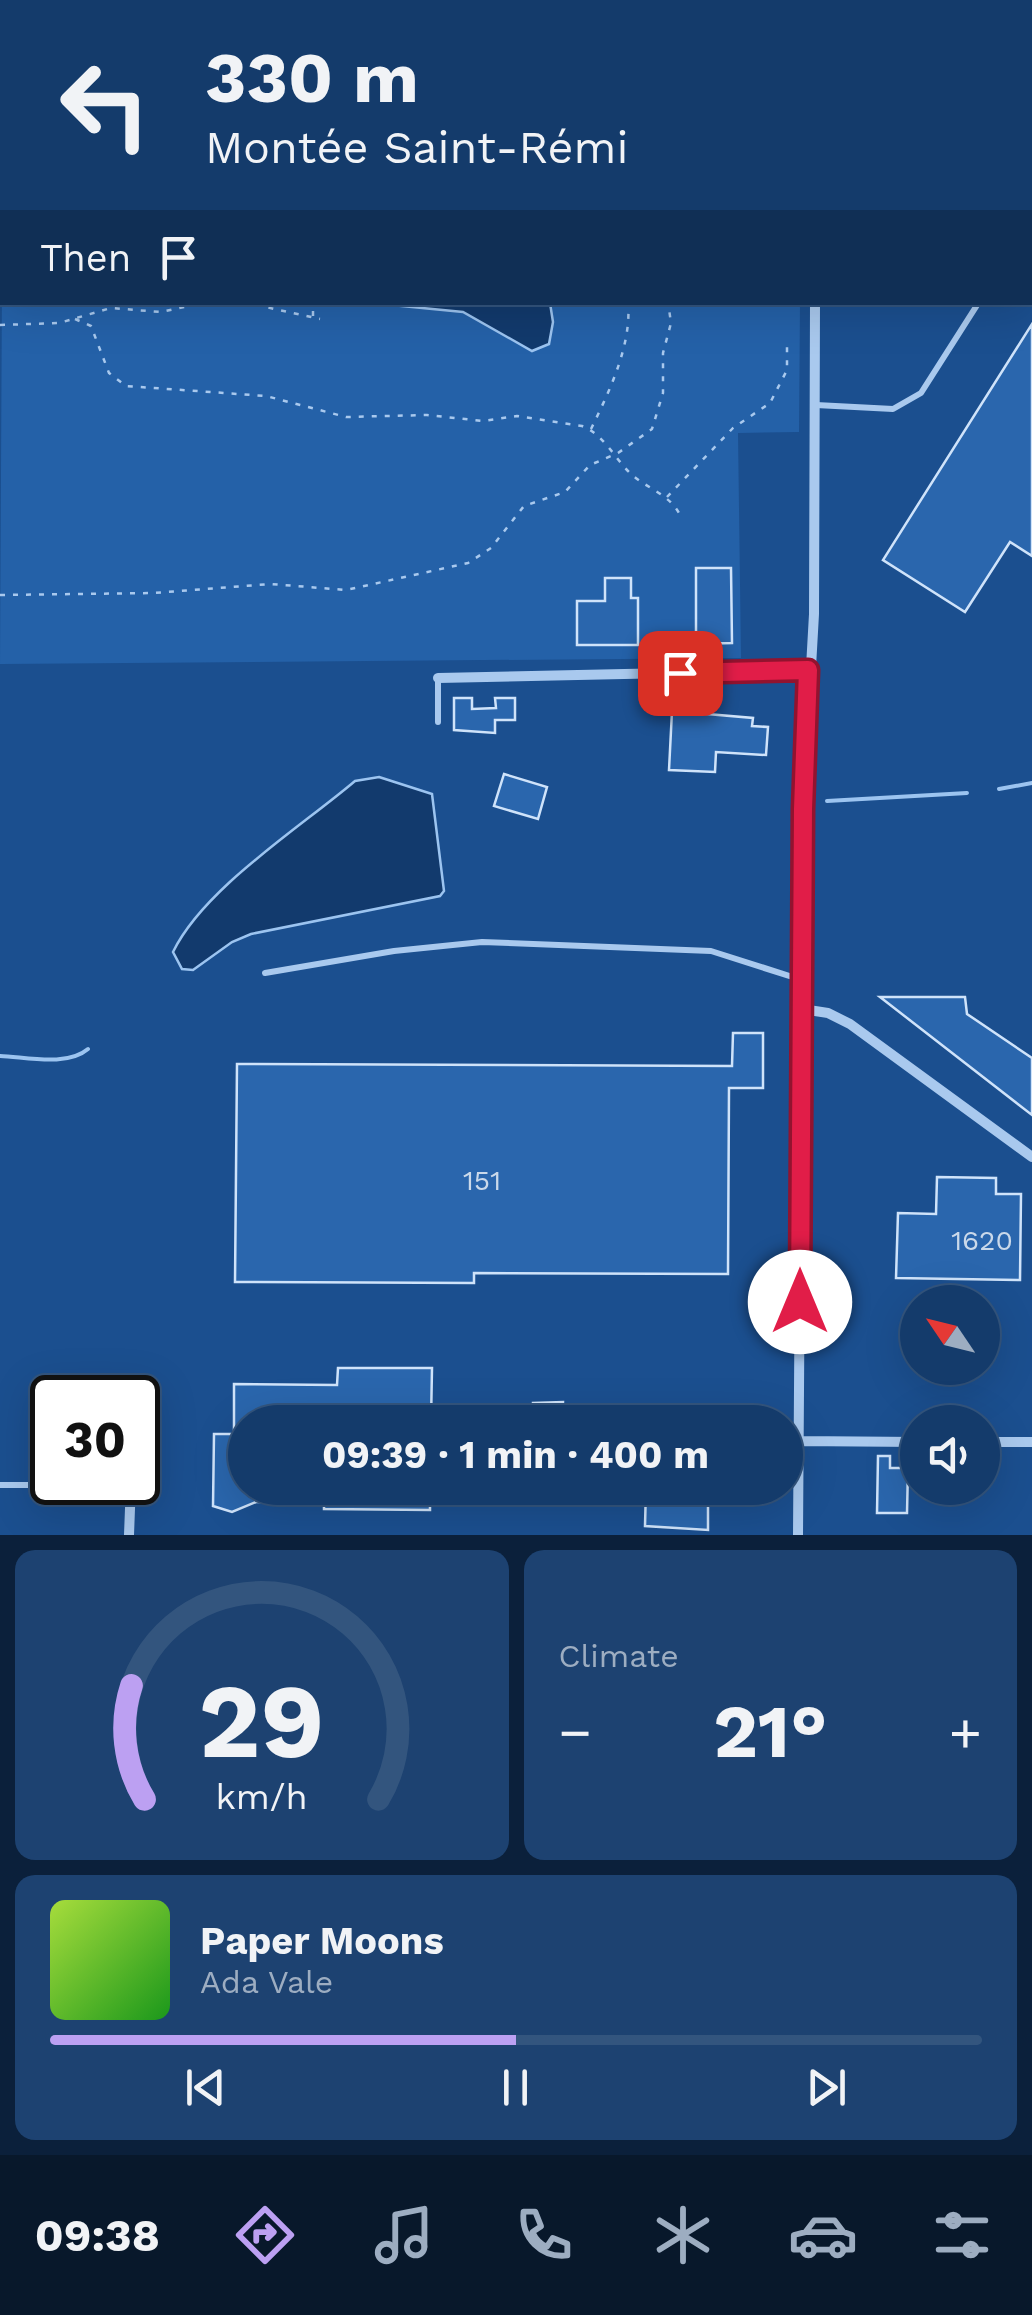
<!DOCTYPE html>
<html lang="en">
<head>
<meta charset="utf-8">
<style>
	body { margin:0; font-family:"Work Sans",sans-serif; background:#1d4271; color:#f1f3f6; height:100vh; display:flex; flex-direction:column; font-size:38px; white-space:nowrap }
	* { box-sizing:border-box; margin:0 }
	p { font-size:32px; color:#9dadc1 }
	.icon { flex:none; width:55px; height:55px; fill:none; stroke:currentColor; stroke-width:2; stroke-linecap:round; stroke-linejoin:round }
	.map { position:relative; height:1535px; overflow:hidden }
	.drawer { display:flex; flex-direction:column; gap:15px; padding:15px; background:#0b203b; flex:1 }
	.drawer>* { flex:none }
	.banner { position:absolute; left:0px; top:0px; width:1032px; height:305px; box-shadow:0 10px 40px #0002,0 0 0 2px #33557e; background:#143b6b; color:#f1f3f6; overflow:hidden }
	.needle { width:65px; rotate:305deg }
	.tools { position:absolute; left:900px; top:1285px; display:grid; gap:20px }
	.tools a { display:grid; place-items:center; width:100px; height:100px; border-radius:50%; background:#143b6b; box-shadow:0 10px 40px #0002,0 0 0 2px #33557e; font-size:50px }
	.speed { position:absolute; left:30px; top:1375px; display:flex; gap:20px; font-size:50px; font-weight:700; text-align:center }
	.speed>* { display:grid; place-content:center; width:130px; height:130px; border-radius:50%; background:#143b6b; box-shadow:0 10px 40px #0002,0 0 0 2px #33557e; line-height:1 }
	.speed .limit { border:5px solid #111; border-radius:15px; background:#fff; color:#111 }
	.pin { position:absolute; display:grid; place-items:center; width:85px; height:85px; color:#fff; margin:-42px; border-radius:20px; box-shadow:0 5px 15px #0006 }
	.me { position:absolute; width:110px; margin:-55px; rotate:0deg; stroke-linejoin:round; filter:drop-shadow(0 0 8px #0008) }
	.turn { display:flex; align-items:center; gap:35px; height:210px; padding:0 40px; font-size:45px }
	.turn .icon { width:130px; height:130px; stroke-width:2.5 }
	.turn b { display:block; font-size:70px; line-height:85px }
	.then { display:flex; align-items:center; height:95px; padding:0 40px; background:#0003; gap:20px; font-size:38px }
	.big { font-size:75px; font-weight:700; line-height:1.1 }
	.drawer .card { flex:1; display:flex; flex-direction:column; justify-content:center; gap:15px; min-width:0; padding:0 35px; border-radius:20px; background:#1d4271 }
	.drawer .dial { align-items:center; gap:0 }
	.dial svg { height:260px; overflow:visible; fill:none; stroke:#33557e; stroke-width:7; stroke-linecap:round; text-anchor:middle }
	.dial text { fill:#f1f3f6; stroke:none }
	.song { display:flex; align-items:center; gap:30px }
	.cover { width:120px; height:120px; border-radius:15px; background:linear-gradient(135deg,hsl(80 70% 55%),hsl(120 70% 35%)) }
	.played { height:10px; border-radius:5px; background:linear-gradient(90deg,#bca0f2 50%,#33557e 50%) }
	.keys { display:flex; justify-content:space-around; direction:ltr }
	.heat { display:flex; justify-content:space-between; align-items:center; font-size:55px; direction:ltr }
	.drawer .tiles { flex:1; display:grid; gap:15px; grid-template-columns:1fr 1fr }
	.card:last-child { grid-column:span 2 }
	.trip { position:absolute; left:228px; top:1405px; width:575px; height:100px; border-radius:50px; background:#143b6b; box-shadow:0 10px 40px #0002,0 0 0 2px #33557e; font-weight:700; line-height:100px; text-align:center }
	.tab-bar { display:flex; height:160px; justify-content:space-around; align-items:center; background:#08182b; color:#9dadc1 }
	.tab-bar .icon { width:70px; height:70px }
	.tab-bar .on { color:#bca0f2 }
	.tab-bar b { font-size:45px; color:#f1f3f6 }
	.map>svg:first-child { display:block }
	.green { fill:#2461a8 }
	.water { fill:#123a6d; stroke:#9cc4f0; stroke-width:2.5 }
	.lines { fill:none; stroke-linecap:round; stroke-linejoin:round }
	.stream { stroke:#9cc4f0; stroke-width:4 }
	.building { fill:#2a66ad; stroke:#cfe3fa; stroke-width:2.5 }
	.path { stroke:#a9c9ee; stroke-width:2.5; stroke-dasharray:5 8; stroke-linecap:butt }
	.lane { stroke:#a9c9ee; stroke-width:6 }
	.street { stroke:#a9c9ee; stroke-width:10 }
	.route-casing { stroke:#92132f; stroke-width:25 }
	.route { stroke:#e11d48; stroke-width:18 }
	.labels { text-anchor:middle; stroke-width:10; stroke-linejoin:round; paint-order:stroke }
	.number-label { font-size:28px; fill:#cad9ea }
</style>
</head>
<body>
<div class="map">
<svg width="1032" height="1535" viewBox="0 0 1032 1535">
	<rect width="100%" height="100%" fill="#1b4f8f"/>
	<!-- green -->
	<path class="green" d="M78,0H800L78,2Z
		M2,280V302L800,303L799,432L738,433L741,658L0,664Z"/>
	<!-- water -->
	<path class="water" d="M371,303H370H550L553,322L549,344L532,351L463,312Z
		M379,777L432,794L444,891L440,896L251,934L232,942L193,970L182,969L173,952C204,888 301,827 355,781Z"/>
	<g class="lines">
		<!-- stream -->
		<path class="stream" d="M999,789L1032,783
			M827,801L967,793
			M0,1056C26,1057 67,1067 88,1049"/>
	</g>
	<!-- building -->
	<path class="building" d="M1032,324V556L1010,542L965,612L883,560Z
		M696,568H731L732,643L696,644Z
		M605,578H631V598H638V645H577V601H605Z
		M454,698H472V709L496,708L495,698H515V720H495V733L454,730Z
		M672,711L753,718L752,726L768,727L766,755L716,752L715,772L669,770Z
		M504,774L547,787L538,819L494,806Z
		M880,997H965L967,1014L1032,1058V1115Z
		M733,1033H763V1088H729L728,1274L474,1273V1283L235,1282L237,1064L732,1066Z
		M937,1177L996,1178V1194H1021L1020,1280L896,1278L898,1213L936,1214Z
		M338,1368H432L431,1422H245V1488H279V1502H256L232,1512L213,1506L214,1434H234V1384L337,1385Z
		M563,1402L562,1422H533V1403Z
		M878,1456H890V1468H908L907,1513H877Z
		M324,1488H430V1510L324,1509Z
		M646,1488H708V1530L645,1526Z"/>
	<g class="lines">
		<!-- path -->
		<path class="path" d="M94,0V2
			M231,0V2
			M344,0L345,2
			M604,0L605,2
			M313,2V0
			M477,2V0
			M243,302L320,319
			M313,316V302
			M75,319L91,326L109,373L126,386L266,396L346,417L427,415L483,421L517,416L582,426C603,434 614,457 629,472C645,488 670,494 680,515
			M0,325L59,323L111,308L161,312L207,302
			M591,429C609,392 632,345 628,302
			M667,497L733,428L770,403L787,370V347
			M0,595L153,593L271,584L346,590L468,563L491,548L524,506L565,492L590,465L618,453L652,429L663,393V353L671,323L668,302"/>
		<!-- lane -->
		<path class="lane" d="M887,0L894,2
			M52,2V0
			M1030,51H1032
			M1030,222L1032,219
			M0,246L2,245
			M816,405L893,409L921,393L979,302
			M438,722V679
			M265,973L394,951L482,942L711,951L802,980
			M0,1485H131"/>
		<!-- street -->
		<path class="street" d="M816,2V0
			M438,678L808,670
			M802,1009L828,1013L850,1024L1032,1157
			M798,1441L918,1442
			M982,1442H1032
			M138,1470L148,1456
			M129,1535L131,1482
			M798,1535L803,809L814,614L815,302"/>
	</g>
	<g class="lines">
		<!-- route casing -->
		<g class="route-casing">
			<path id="route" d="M680,673L808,670L803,809L800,1302"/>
		</g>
		<!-- route -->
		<use href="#route" class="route"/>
	</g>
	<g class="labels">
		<!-- number labels -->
		<g class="number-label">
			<text x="482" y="1190">151</text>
			<text x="982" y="1250">1620</text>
		</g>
	</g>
</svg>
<div class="tools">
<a><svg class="needle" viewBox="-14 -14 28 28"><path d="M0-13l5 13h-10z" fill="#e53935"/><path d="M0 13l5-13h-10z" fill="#9dadc1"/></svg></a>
<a><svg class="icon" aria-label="sound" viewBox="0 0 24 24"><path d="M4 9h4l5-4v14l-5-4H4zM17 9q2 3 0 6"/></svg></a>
</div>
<div class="speed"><div class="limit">30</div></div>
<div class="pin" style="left:680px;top:673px;background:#d93025"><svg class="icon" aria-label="arrive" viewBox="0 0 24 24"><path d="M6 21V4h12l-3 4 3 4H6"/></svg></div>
<svg class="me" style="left:800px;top:1302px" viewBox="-20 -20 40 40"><circle r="19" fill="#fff"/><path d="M0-13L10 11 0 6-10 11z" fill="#e11d48"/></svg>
<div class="trip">09:39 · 1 min · 400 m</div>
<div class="banner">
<div class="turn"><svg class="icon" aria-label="left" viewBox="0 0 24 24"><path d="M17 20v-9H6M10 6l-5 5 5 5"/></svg><div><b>330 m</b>Montée Saint-Rémi</div></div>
<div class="then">Then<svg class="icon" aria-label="arrive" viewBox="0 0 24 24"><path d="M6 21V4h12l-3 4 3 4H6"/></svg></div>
</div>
</div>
<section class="drawer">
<div class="tiles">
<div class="card dial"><svg viewBox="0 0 100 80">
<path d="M14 69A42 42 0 1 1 86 69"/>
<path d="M14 69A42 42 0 0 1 10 34" stroke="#bca0f2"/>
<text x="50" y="56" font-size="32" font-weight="700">29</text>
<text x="50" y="72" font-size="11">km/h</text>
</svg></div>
<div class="card"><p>Climate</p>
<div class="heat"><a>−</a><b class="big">21°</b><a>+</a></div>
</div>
<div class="card">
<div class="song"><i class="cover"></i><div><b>Paper Moons</b><p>Ada Vale</p></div></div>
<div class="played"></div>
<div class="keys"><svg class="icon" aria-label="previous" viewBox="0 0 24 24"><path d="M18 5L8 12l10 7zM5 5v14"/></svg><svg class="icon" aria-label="pause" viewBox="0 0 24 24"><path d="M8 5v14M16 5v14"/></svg><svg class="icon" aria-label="next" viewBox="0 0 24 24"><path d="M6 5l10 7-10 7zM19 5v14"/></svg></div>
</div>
</div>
</section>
<nav class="tab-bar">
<b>09:38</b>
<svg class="icon on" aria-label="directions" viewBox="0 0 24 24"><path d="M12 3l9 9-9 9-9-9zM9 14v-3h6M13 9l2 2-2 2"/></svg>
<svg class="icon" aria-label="music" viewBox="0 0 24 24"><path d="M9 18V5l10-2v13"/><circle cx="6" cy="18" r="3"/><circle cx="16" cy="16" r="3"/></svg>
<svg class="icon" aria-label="phone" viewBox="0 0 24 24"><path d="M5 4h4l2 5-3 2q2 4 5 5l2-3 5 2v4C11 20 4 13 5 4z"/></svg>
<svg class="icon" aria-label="climate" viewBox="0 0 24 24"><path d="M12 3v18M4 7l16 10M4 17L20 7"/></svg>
<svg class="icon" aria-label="car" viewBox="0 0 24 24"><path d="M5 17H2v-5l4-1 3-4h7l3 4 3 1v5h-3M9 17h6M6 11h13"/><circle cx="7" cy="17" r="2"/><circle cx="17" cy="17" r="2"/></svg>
<svg class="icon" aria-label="filters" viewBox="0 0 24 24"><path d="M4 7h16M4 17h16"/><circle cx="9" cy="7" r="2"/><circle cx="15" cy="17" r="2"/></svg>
</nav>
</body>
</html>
